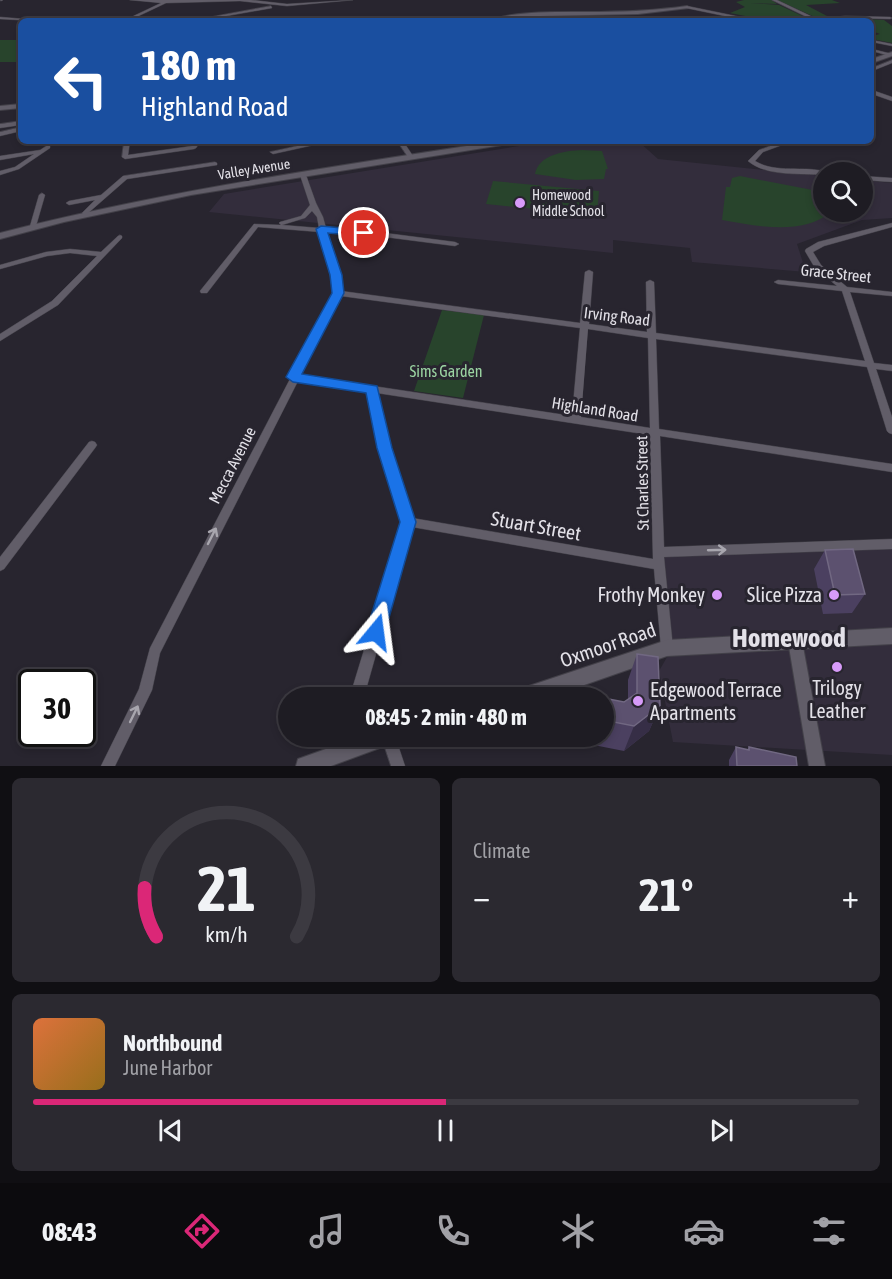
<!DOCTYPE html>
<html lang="en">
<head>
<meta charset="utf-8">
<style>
	body { margin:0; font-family:"Asap Condensed",sans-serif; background:#2b2930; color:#f1f3f6; height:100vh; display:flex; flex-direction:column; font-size:22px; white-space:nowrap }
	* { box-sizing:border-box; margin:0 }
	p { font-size:20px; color:#a1a1a6 }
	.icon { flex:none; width:33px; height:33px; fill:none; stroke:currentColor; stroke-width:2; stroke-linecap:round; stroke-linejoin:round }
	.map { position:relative; height:766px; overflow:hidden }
	.details { display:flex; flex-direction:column; gap:12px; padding:12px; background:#100f13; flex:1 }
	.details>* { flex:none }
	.banner { position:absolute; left:18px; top:18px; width:856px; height:126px; border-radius:9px; box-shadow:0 3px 9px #0003,0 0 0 2px #3c3a41; background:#1a4fa0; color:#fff; overflow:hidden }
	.buttons { position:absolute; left:813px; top:162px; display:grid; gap:12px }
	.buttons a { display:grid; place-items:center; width:60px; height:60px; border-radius:50%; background:#1e1c23; box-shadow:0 3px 9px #0003,0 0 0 2px #3c3a41; font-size:30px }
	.speed { position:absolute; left:18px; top:669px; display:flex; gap:12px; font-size:30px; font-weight:700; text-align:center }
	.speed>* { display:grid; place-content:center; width:78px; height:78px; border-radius:50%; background:#1e1c23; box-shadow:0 3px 9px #0003,0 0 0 2px #3c3a41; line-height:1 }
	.speed .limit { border:3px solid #111; border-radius:9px; background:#fff; color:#111 }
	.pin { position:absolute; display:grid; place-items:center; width:51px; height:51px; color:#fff; margin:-26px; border:3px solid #fff; border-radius:50%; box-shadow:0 2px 6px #0007 }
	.me { position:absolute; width:66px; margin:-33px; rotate:16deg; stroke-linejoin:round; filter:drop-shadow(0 0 4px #0008) }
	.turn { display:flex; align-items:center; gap:21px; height:126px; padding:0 24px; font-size:27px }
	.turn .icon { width:78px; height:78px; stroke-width:2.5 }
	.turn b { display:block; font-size:42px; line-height:51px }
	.big { font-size:45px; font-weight:700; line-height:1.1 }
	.details .card { flex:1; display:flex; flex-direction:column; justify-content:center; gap:9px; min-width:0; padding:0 21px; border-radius:9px; background:#2b2930 }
	.details .dial { align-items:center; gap:0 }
	.dial svg { height:156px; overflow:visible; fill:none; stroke:#3c3a41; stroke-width:7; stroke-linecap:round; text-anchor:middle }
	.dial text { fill:#f1f3f6; stroke:none }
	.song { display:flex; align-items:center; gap:18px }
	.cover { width:72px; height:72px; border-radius:9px; background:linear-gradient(135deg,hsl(20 70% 55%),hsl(40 70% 35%)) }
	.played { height:6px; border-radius:3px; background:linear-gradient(90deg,#db2777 50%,#3c3a41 50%) }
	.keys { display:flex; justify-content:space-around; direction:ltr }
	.heat { display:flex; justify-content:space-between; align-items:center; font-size:33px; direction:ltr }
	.details .tiles { flex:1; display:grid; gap:12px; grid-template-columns:1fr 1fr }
	.card:last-child { grid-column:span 2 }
	.trip { position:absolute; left:278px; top:687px; width:336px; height:60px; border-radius:30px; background:#1e1c23; box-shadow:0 3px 9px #0003,0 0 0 2px #3c3a41; font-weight:700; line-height:60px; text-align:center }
	.tabs { display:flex; height:96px; justify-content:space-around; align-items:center; background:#0c0b0e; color:#a1a1a6 }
	.tabs .icon { width:42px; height:42px }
	.tabs .active { color:#db2777 }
	.tabs b { font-size:27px; color:#f1f3f6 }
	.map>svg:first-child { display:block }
	.built { fill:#332d3c }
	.green { fill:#28442c }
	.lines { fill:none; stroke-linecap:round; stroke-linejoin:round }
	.minor-casing { stroke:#434149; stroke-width:1 }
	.tertiary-casing { stroke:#434149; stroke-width:2 }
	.secondary-casing { stroke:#434149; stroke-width:2 }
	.minor { fill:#615d68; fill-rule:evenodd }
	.tertiary { fill:#615d68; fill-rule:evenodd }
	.secondary { fill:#615d68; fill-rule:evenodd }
	.wall { fill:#4b4060 }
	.shaded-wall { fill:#362e46 }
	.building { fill:#5c516f; stroke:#716882; stroke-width:1.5 }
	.oneway { stroke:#a8a6ae }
	.route { fill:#1a73e8; stroke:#114b97; stroke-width:1.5 }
	.poi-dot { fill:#d79bf9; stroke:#28252f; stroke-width:2 }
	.labels { text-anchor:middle; stroke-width:6; stroke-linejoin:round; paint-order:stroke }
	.far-street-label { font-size:14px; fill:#e3e1e8; stroke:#28252f }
	.far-poi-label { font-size:14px; fill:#e3e1e8; stroke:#28252f; text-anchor:start }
	.street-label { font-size:16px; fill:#e3e1e8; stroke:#28252f }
	.park-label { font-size:16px; fill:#9bd4a2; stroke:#28252f }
	.near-street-label { font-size:20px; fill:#e3e1e8; stroke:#28252f }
	.near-poi-label { font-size:20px; fill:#e3e1e8; stroke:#28252f; text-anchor:end }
	.near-district-label { font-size:27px; font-weight:bold; fill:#e3e1e8; stroke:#28252f }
</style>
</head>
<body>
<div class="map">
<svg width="892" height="766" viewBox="0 0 892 766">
	<rect width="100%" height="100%" fill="#28252f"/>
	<!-- built -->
	<path class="built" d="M550,141H638L658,159L823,176L824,212H862L863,180L892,183V218L862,220L797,244L806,272L692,262L690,248L613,240V253L209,212L224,194Z
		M892,546V755L673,742L659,671L670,652L662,555Z"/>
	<!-- green -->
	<path class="green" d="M744,0H772L777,4L750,3L779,5L813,21H771L730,13L745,7L736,2Z
		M777,0H832L840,3L806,5L829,17L817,18Z
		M844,18L884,20L892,26V43L872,39V36L880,34L872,31V25H874L872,21L821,20Z
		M0,40H21V62H0Z
		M582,150L602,151L608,169H606L604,179L576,180L535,174C539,154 565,151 582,150Z
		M740,176L823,192L824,212H831C802,236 757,226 722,220L726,187H730L732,178Z
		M493,181L599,191L597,215L486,204Z
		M442,310L484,315L463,398L414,391Z"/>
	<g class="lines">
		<!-- minor casing -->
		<g class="minor-casing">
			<path id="minor" d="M0,0H3L1,1Z
				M130,0H251L287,4L353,0L287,6L240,1L166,3L128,21H123L161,3Z
				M772,0H777L817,19L845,16L890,17L892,18L890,19L845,18L815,21Z
				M271,6L272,8L198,21H189Z
				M687,6L755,20L757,21H749L686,8Z
				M0,17L36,20L38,21L0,19Z
				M872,40L892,44V46L872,42Z
				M872,49L892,54V55L890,56L872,51Z
				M892,60V63L872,71V68Z
				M872,90L892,97V101L872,94Z
				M21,121V125L0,128V124Z
				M21,127V131L0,136V132Z
				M124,141H130L128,155L192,146L195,141H201L196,148L194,149L125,159L122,157Z
				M320,141H332L273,154L270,152Z
				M397,141H403L413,156L412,157H408Z
				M784,141H793L763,152L755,161C776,174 804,165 827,172H824V175C800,173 767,177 748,161L759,150Z
				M48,145L50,146V148L19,169L0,175V171L15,167L34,154L0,160V156L40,150Z
				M215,162L217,163V165L127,179L87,214H83L82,213L95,200L69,205L66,203L69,201L101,195L123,176Z
				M303,173L306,175L316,203L323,217L326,228L385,233L455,242L459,244L455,246L385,237L327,233L341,291L580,323L585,272L589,270L593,272L589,324L647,332L646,282L650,280L654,282L656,333L865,361L842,291L778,284L774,282L778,280L837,286L815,268L805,251L806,249L818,242L892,223V227L824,246L813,252L821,265L847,287L892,292V296L850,292L874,363L892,365V371L876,369L892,417V434L889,433L887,431L867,367L656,339L659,429L892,464V472L660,436L664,547L892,539V549L664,557L673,648L671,652L667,654L663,652L661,648L654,569L412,527L367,686L371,698H358L353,686L403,522L380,449L368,391L298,381L160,653L152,690L115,766H101L139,689L150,648L290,379L289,377L292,374L334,293L320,232L258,227L207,293H201L200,291L254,224L281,225L279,223L280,222L301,216L310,205L300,175ZM312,211L317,217L319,228L282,225L305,218ZM341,296L580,328L572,416L300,375ZM588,329L648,338L650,428L581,417ZM377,393L650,435L653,559L412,518L390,449Z
				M862,176L892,178V182L862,180Z
				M42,193L45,195L36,226L35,227H31L30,226L39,195Z
				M120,235L122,236V238L58,305L0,341V334L52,301L97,256L70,253L47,256L0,269V265L46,252L70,249L101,252L118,236Z
				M92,441L95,442L97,445L95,448L4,569L0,571V557L89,442Z
				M381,736H395L405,766H391Z"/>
		</g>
		<!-- tertiary casing -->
		<g class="tertiary-casing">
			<path id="tertiary" d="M687,6L689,8L638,14L539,16L488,21C512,11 558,12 585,12C619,12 653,11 687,6Z
				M21,104V108L0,110V106Z
				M795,634L800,636L802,641L825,766H809L788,641L790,636Z"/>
		</g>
		<!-- secondary casing -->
		<g class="secondary-casing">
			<path id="secondary" d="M892,52V56L872,63V59Z
				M499,141H518L514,143L191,195L64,222L0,239V233C164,191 331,167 499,141Z
				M892,628V644L667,656L547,698H511L514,692L520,689L667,640Z
				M362,736H399L396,742L331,766H296L298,759Z"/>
		</g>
		<!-- minor -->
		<use href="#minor" class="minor"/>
		<!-- tertiary -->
		<use href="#tertiary" class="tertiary"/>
		<!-- secondary -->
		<use href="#secondary" class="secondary"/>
	</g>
	<!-- wall -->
	<path class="wall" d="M825,550L865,594L852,613L823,614L814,569Z
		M637,654L660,706L649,731L624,751L548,736H603V698L624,702L628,700V680Z
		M736,747L747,750L749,747L797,766H729V760Z"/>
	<!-- shaded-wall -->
	<path class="shaded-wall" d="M660,706L649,731L624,751L634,726Z"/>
	<!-- building -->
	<path class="building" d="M853,549L865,594L835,595L825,550Z
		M637,654L658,657L660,706L634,726L603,720V698L624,702L637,693Z
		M537,686L600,698H536Z
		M736,747L749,750V747L796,757L797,766H737Z"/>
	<!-- one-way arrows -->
	<defs><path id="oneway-shaft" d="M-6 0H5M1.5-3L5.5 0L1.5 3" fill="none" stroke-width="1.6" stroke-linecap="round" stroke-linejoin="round" transform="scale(1.5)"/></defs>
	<g class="oneway">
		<use href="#oneway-shaft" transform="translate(212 536) rotate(-63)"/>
		<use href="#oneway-shaft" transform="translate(717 550) rotate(-2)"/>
		<use href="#oneway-shaft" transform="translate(134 714) rotate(-64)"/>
	</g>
	<!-- route -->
	<path class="route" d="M321,226L364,230L369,233L364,236L328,233L342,275L344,293L302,374L377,386L392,448L416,522L385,632L382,638L376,641L369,638L366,632L400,522L377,448L366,393L293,382L286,377L332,293L330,275L316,229Z"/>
	<!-- markers -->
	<g class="poi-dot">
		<circle cx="520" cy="203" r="6"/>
		<circle cx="717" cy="595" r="6"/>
		<circle cx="834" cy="595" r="6"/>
		<circle cx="837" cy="667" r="6"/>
		<circle cx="638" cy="701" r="6"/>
	</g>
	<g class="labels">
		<!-- far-street labels -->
		<g class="far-street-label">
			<text transform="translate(254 169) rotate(-9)" y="5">Valley Avenue</text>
		</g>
		<!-- far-poi labels -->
		<g class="far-poi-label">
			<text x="532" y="200">Homewood<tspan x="532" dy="16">Middle School</tspan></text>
		</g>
		<!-- street labels -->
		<g class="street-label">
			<text transform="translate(836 273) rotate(6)" y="6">Grace Street</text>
			<text transform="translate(617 316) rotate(7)" y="6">Irving Road</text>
			<text transform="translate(595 409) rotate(9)" y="6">Highland Road</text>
			<text transform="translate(232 465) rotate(-63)" y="6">Mecca Avenue</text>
			<text transform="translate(642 483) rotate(-91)" y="6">St Charles Street</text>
		</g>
		<!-- park labels -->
		<g class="park-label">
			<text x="446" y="377">Sims Garden</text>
		</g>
		<!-- near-street labels -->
		<g class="near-street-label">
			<text transform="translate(536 526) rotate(10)" y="7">Stuart Street</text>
			<text transform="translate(608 645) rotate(-19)" y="7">Oxmoor Road</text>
		</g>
		<!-- near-poi labels -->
		<g class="near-poi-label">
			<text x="705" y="602">Frothy Monkey</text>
			<text x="822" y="602">Slice Pizza</text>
			<text x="837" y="695" text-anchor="middle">Trilogy<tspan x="837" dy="23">Leather</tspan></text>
			<text x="650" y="697" text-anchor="start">Edgewood Terrace<tspan x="650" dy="23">Apartments</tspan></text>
		</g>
		<!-- near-district labels -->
		<g class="near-district-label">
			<text x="789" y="647">Homewood</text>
		</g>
	</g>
</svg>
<div class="buttons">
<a><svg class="icon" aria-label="search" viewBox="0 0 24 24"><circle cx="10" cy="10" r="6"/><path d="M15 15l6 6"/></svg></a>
</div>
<div class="speed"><div class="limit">30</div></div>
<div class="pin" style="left:364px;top:233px;background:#d93025"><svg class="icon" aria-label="arrive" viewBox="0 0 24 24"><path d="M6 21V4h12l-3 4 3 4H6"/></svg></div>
<svg class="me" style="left:376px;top:632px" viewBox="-20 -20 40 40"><path d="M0-17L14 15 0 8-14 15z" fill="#1a73e8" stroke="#fff" stroke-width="4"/></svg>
<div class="trip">08:45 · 2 min · 480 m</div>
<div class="banner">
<div class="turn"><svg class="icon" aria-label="left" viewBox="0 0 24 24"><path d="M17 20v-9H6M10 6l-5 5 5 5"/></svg><div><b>180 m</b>Highland Road</div></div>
</div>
</div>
<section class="details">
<div class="tiles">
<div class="card dial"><svg viewBox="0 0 100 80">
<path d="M14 69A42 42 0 1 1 86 69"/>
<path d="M14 69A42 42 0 0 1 8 44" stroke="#db2777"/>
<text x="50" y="56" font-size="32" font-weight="700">21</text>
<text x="50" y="72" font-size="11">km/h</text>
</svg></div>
<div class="card"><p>Climate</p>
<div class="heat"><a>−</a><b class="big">21°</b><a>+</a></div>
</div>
<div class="card">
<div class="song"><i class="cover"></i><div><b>Northbound</b><p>June Harbor</p></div></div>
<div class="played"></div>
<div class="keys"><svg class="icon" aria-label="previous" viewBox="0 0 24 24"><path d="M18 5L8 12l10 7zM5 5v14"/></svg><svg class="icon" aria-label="pause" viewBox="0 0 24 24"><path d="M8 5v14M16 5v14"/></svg><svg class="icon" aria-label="next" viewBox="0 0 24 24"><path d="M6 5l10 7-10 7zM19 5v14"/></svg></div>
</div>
</div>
</section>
<nav class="tabs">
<b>08:43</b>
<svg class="icon active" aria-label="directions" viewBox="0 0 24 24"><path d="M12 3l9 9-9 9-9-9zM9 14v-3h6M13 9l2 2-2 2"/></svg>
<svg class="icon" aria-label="music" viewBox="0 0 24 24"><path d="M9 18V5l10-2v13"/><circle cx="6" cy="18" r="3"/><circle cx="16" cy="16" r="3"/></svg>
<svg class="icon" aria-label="phone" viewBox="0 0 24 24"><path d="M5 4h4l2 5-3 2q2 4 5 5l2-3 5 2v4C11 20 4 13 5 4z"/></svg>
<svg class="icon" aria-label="climate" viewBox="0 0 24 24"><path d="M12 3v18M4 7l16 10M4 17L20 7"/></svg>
<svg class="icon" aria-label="car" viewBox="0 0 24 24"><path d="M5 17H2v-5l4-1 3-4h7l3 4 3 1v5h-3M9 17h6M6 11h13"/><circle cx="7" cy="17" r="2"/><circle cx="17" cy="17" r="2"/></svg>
<svg class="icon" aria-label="filters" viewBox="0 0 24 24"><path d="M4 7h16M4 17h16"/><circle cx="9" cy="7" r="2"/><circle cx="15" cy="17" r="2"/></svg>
</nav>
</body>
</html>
